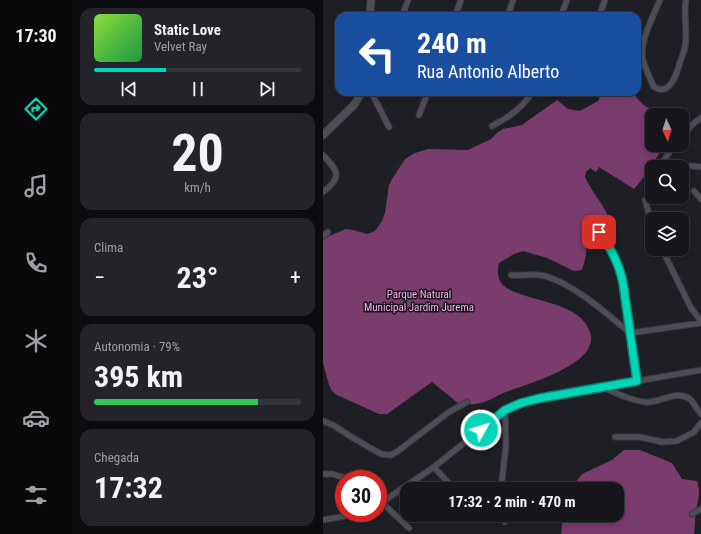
<!DOCTYPE html>
<html lang="pt">
<head>
<meta charset="utf-8">
<style>
	body { margin:0; font-family:"Roboto Condensed",sans-serif; background:#232329; color:#f1f3f6; height:100vh; display:flex; flex-direction:column; font-size:15px; white-space:nowrap }
	* { box-sizing:border-box; margin:0 }
	p { font-size:13px; color:#9e9fa3 }
	.icon { flex:none; width:22px; height:22px; fill:none; stroke:currentColor; stroke-width:2; stroke-linecap:round; stroke-linejoin:round }
	.map { position:relative; flex:1; overflow:hidden }
	.drawer { display:flex; flex-direction:column; gap:8px; padding:8px; background:#0c0c0f; width:251px }
	.drawer>* { flex:none }
	.guide { position:absolute; left:12px; top:12px; width:306px; height:84px; border-radius:12px; box-shadow:0 2px 6px #0003,0 0 0 1px #35353b; background:#1a4fa0; color:#fff; overflow:hidden }
	.needle { width:26px; rotate:176deg }
	.buttons { position:absolute; left:322px; top:108px; display:grid; gap:8px }
	.buttons a { display:grid; place-items:center; width:44px; height:44px; border-radius:8px; background:#16161c; box-shadow:0 2px 6px #0003,0 0 0 1px #35353b; font-size:20px }
	.speed { position:absolute; left:12px; top:470px; display:flex; gap:8px; font-size:20px; font-weight:700; text-align:center }
	.speed>* { display:grid; place-content:center; width:52px; height:52px; border-radius:50%; background:#16161c; box-shadow:0 2px 6px #0003,0 0 0 1px #35353b; line-height:1 }
	.speed .limit { border:6px solid #d22; background:#fff; color:#111 }
	.pin { position:absolute; display:grid; place-items:center; width:34px; height:34px; color:#fff; margin:-17px; border-radius:8px; box-shadow:0 2px 6px #0006 }
	.me { position:absolute; width:44px; margin:-22px; rotate:51deg; stroke-linejoin:round; filter:drop-shadow(0 0 3px #0008) }
	.turn { display:flex; align-items:center; gap:14px; height:84px; padding:0 16px; font-size:18px }
	.turn .icon { width:52px; height:52px; stroke-width:2.5 }
	.turn b { display:block; font-size:28px; line-height:34px }
	.big { font-size:30px; font-weight:700; line-height:1.1 }
	.drawer .widget { flex:1; display:flex; flex-direction:column; justify-content:center; gap:6px; min-width:0; padding:0 14px; border-radius:12px; background:#232329 }
	.drawer .dial { align-items:center; gap:0 }
	.dial b { font-size:52px; line-height:1 }
	.song { display:flex; align-items:center; gap:12px }
	.cover { width:48px; height:48px; border-radius:6px; background:linear-gradient(135deg,hsl(90 70% 55%),hsl(140 70% 35%)) }
	.played { height:4px; border-radius:2px; background:linear-gradient(90deg,#03d5b6 35%,#35353b 35%) }
	.keys { display:flex; justify-content:space-around; direction:ltr }
	.heat { display:flex; justify-content:space-between; align-items:center; font-size:22px; direction:ltr }
	.charge { height:6px; border-radius:3px; background:linear-gradient(90deg,#34c759 79%,#35353b 0) }
	.trip { position:absolute; left:77px; top:482px; width:224px; height:40px; border-radius:12px; background:#16161c; box-shadow:0 2px 6px #0003,0 0 0 1px #35353b; font-weight:700; line-height:40px; text-align:center }
	main { display:flex; flex:1; min-height:0 }
	.tabs { display:flex; flex-direction:column; width:72px; justify-content:space-around; align-items:center; background:#09090b; color:#9e9fa3 }
	.tabs .icon { width:28px; height:28px }
	.tabs .on { color:#03d5b6 }
	.tabs b { font-size:18px; color:#f1f3f6 }
	.map>svg:first-child { display:block }
	.forest { fill:#7a3b6d }
	.lines { fill:none; stroke-linecap:round; stroke-linejoin:round }
	.minor-casing { stroke:#3b3a40; stroke-width:7 }
	.secondary-casing { stroke:#3b3a40; stroke-width:9 }
	.minor { stroke:#4e4d56; stroke-width:5 }
	.secondary { stroke:#4e4d56; stroke-width:7 }
	.route-casing { stroke:#028a76; stroke-width:10 }
	.route { stroke:#03d5b6; stroke-width:7 }
	.labels { text-anchor:middle; stroke-width:3; stroke-linejoin:round; paint-order:stroke }
	.park-label { font-size:11px; fill:#feb3ec; stroke:#15141c }
</style>
</head>
<body>
<main>
<nav class="tabs">
<b>17:30</b>
<svg class="icon on" aria-label="directions" viewBox="0 0 24 24"><path d="M12 3l9 9-9 9-9-9zM9 14v-3h6M13 9l2 2-2 2"/></svg>
<svg class="icon" aria-label="music" viewBox="0 0 24 24"><path d="M9 18V5l10-2v13"/><circle cx="6" cy="18" r="3"/><circle cx="16" cy="16" r="3"/></svg>
<svg class="icon" aria-label="phone" viewBox="0 0 24 24"><path d="M5 4h4l2 5-3 2q2 4 5 5l2-3 5 2v4C11 20 4 13 5 4z"/></svg>
<svg class="icon" aria-label="climate" viewBox="0 0 24 24"><path d="M12 3v18M4 7l16 10M4 17L20 7"/></svg>
<svg class="icon" aria-label="car" viewBox="0 0 24 24"><path d="M5 17H2v-5l4-1 3-4h7l3 4 3 1v5h-3M9 17h6M6 11h13"/><circle cx="7" cy="17" r="2"/><circle cx="17" cy="17" r="2"/></svg>
<svg class="icon" aria-label="filters" viewBox="0 0 24 24"><path d="M4 7h16M4 17h16"/><circle cx="9" cy="7" r="2"/><circle cx="15" cy="17" r="2"/></svg>
</nav>
<section class="drawer">
<div class="widget">
<div class="song"><i class="cover"></i><div><b>Static Love</b><p>Velvet Ray</p></div></div>
<div class="played"></div>
<div class="keys"><svg class="icon" aria-label="previous" viewBox="0 0 24 24"><path d="M18 5L8 12l10 7zM5 5v14"/></svg><svg class="icon" aria-label="pause" viewBox="0 0 24 24"><path d="M8 5v14M16 5v14"/></svg><svg class="icon" aria-label="next" viewBox="0 0 24 24"><path d="M6 5l10 7-10 7zM19 5v14"/></svg></div>
</div>
<div class="widget dial"><b>20</b><p>km/h</p></div>
<div class="widget"><p>Clima</p>
<div class="heat"><a>−</a><b class="big">23°</b><a>+</a></div>
</div>
<div class="widget"><p>Autonomia · 79%</p><b class="big">395 km</b><div class="charge"></div></div>
<div class="widget"><p>Chegada</p><b class="big">17:32</b></div>
</section>
<div class="map">
<svg width="378" height="534" viewBox="0 0 378 534">
	<rect width="100%" height="100%" fill="#1e1e25"/>
	<!-- forest -->
	<path class="forest" d="M279,92H311C317,108 333,111 347,115H329V145H341C332,161 323,176 311,189L276,167L273,172L267,168L263,172L262,177C268,191 279,202 285,216C280,222 273,219 267,224C258,231 263,239 263,248C264,255 261,263 259,270L251,271L224,258L200,251L191,254L176,263C175,268 174,276 177,281C187,301 249,298 264,326C266,330 269,335 268,340C266,367 204,384 183,392C174,395 166,402 157,403C151,405 143,404 136,404L109,382L64,414H56L14,395L9,391L6,385L0,363V240L6,236L23,229L30,230L44,234L52,231L59,221L62,213L66,185L69,179L82,159L92,153L105,149L145,150L168,139L174,133L180,129L199,125L234,100L245,109L257,111L275,101Z
		M301,450H317L349,463L359,479L374,481C378,492 375,500 373,511C372,518 372,526 371,534H238L240,515H294V489H247L259,474L289,460Z"/>
	<g class="lines">
		<!-- minor casing -->
		<g class="minor-casing">
			<path id="minor" d="M337,0C330,16 316,43 320,60C323,70 327,79 331,87C347,97 354,73 357,62C359,57 361,52 362,47C365,31 360,16 363,0
				M79,16L85,0
				M132,16L138,0
				M185,16L190,0
				M238,16L244,0
				M276,16L282,0
				M48,92L66,127
				M96,115L105,92
				M169,126C185,118 200,108 209,92
				M359,136L371,123L378,118
				M0,155C15,171 20,177 0,192
				M340,162L351,145
				M368,166L378,167
				M371,191L378,199
				M322,200L329,223
				M276,232C288,248 296,263 300,283L314,381
				M0,236L5,232
				M339,249L368,308L378,321
				M188,275C199,276 210,273 222,276C251,284 284,314 307,333
				M307,333L378,323
				M281,388C293,393 308,401 322,402C336,404 353,389 367,399C371,403 374,410 378,414
				M0,421L10,425L30,438L58,454L68,455L75,451L126,412L144,402
				M292,437H317L339,442L354,441L371,432L378,423
				M111,467L131,489
				M0,474H9L26,479
				M178,489L183,445L182,410
				M55,499L86,528
				M55,505L111,467L182,410L198,403L218,398L378,370
				M369,514L378,509
				M181,515L182,522
				M0,520L39,513"/>
		</g>
		<!-- secondary casing -->
		<g class="secondary-casing">
			<path id="secondary" d="M47,16L48,0
				M0,135L31,105L39,92"/>
		</g>
		<!-- minor -->
		<use href="#minor" class="minor"/>
		<!-- secondary -->
		<use href="#secondary" class="secondary"/>
	</g>
	<g class="lines">
		<!-- route casing -->
		<g class="route-casing">
			<path id="route" d="M158,430L182,410L198,403L218,398L314,381L300,283C296,263 288,249 276,232"/>
		</g>
		<!-- route -->
		<use href="#route" class="route"/>
	</g>
	<g class="labels">
		<!-- park labels -->
		<g class="park-label">
			<text x="96" y="298">Parque Natural<tspan x="96" dy="13">Municipal Jardim Jurema</tspan></text>
		</g>
	</g>
</svg>
<div class="buttons">
<a><svg class="needle" viewBox="-14 -14 28 28"><path d="M0-13l5 13h-10z" fill="#e53935"/><path d="M0 13l5-13h-10z" fill="#9e9fa3"/></svg></a>
<a><svg class="icon" aria-label="search" viewBox="0 0 24 24"><circle cx="10" cy="10" r="6"/><path d="M15 15l6 6"/></svg></a>
<a><svg class="icon" aria-label="layers" viewBox="0 0 24 24"><path d="M12 4l9 5-9 5-9-5zM3 14l9 5 9-5"/></svg></a>
</div>
<div class="speed"><div class="limit">30</div></div>
<div class="pin" style="left:276px;top:232px;background:#d93025"><svg class="icon" aria-label="arrive" viewBox="0 0 24 24"><path d="M6 21V4h12l-3 4 3 4H6"/></svg></div>
<svg class="me" style="left:158px;top:430px" viewBox="-20 -20 40 40"><circle r="17" fill="#03d5b6" stroke="#fff" stroke-width="3"/><path d="M0-11L8 9 0 5-8 9z" fill="#fff"/></svg>
<div class="trip">17:32 · 2 min · 470 m</div>
<div class="guide">
<div class="turn"><svg class="icon" aria-label="left" viewBox="0 0 24 24"><path d="M17 20v-9H6M10 6l-5 5 5 5"/></svg><div><b>240 m</b>Rua Antonio Alberto</div></div>
</div>
</div>
</main>
</body>
</html>
